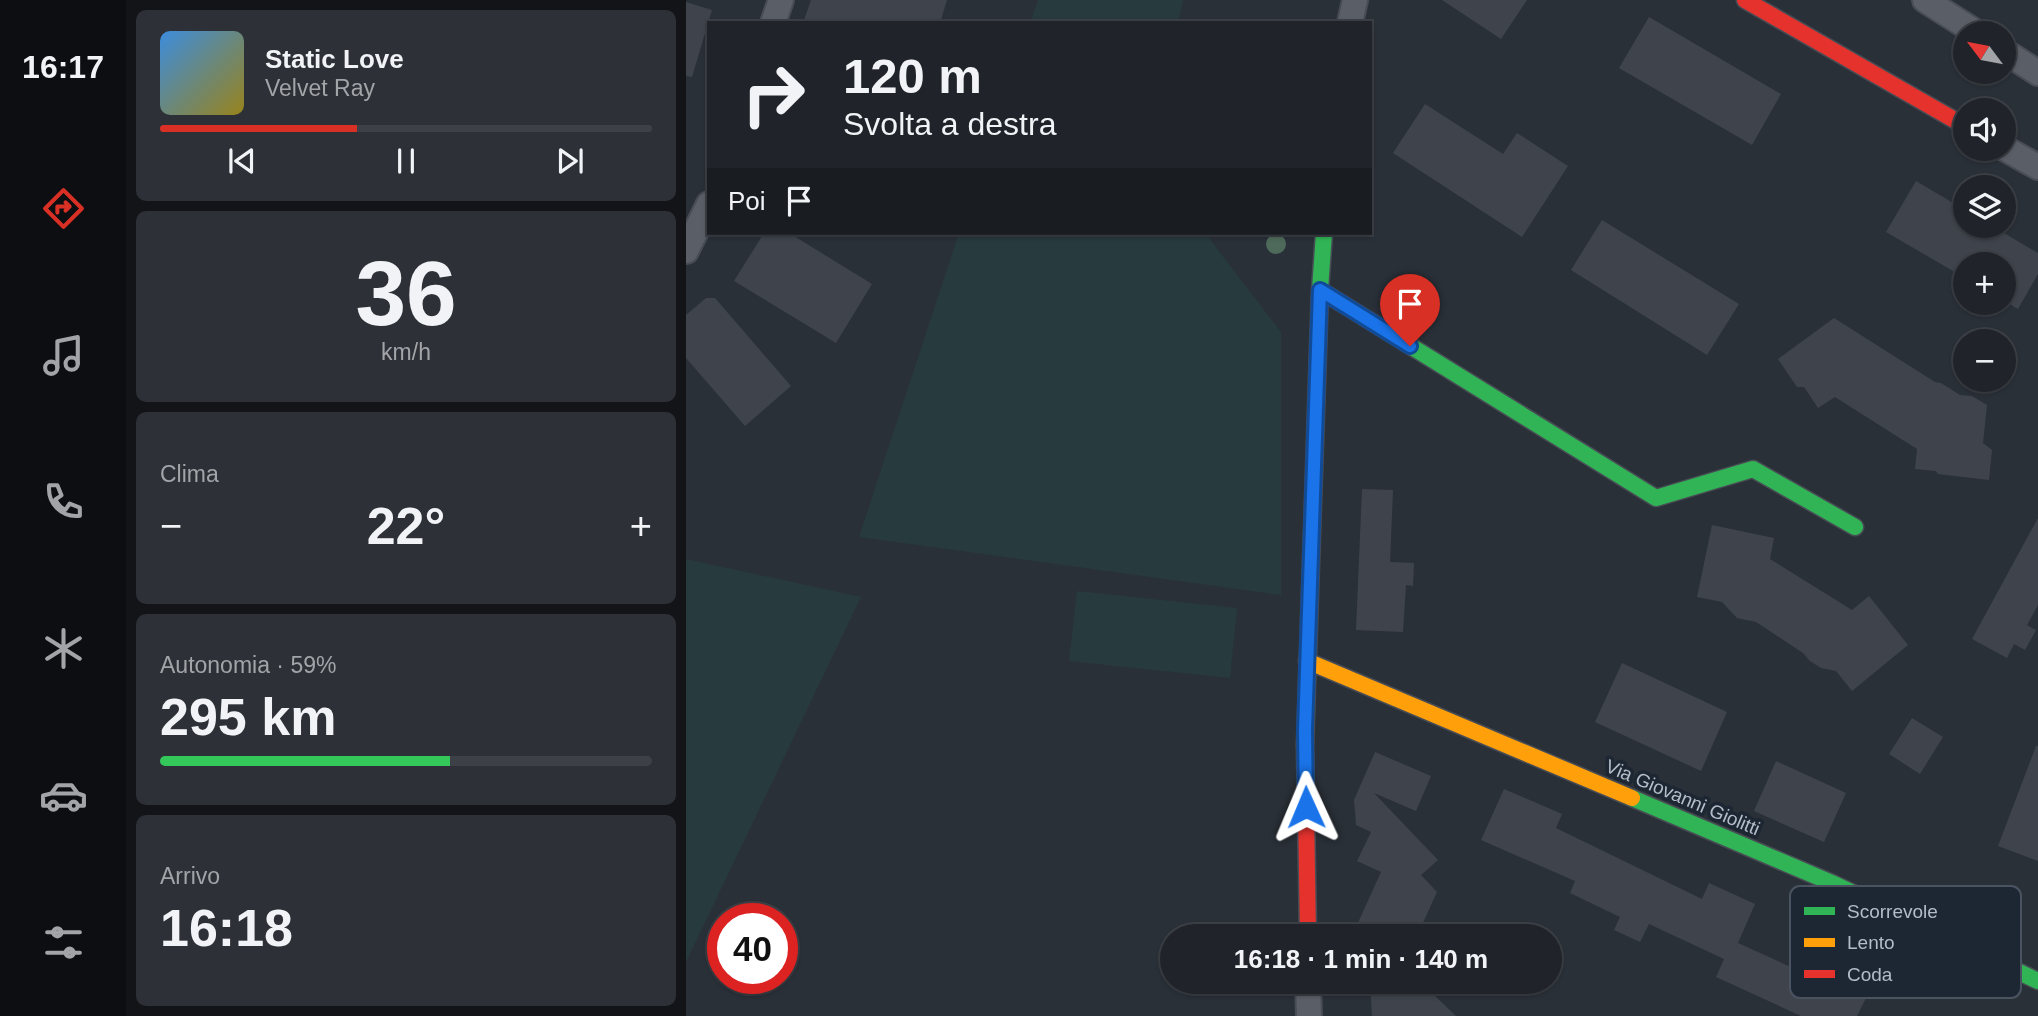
<!DOCTYPE html>
<html lang="it">
<head>
<meta charset="utf-8">
<style>
	body { margin:0; font-family:Arial,sans-serif; background:#2d3036; color:#f1f3f6; height:100vh; display:flex; flex-direction:column; font-size:26px; white-space:nowrap }
	* { box-sizing:border-box; margin:0 }
	p { font-size:23px; color:#a2a4a8 }
	.icon { flex:none; width:38px; height:38px; fill:none; stroke:currentColor; stroke-width:2; stroke-linecap:round; stroke-linejoin:round }
	.map { position:relative; flex:1; overflow:hidden }
	.side { display:flex; flex-direction:column; gap:10px; padding:10px; background:#121417; width:560px }
	.side>* { flex:none }
	.guide { position:absolute; left:21px; top:21px; width:665px; height:214px; border-radius:0px; box-shadow:0 2px 5px #0004,0 0 0 2px #3d4147; background:#20242a; color:#f1f3f6; overflow:hidden }
	.needle { width:46px; rotate:302deg }
	.buttons { position:absolute; left:1267px; top:21px; display:grid; gap:14px }
	.buttons a { display:grid; place-items:center; width:63px; height:63px; border-radius:50%; background:#20242a; box-shadow:0 2px 5px #0004,0 0 0 2px #3d4147; font-size:35px }
	.speed { position:absolute; left:21px; top:903px; display:flex; gap:14px; font-size:35px; font-weight:700; text-align:center }
	.speed>* { display:grid; place-content:center; width:91px; height:91px; border-radius:50%; background:#20242a; box-shadow:0 2px 5px #0004,0 0 0 2px #3d4147; line-height:1 }
	.speed .limit { border:10px solid #d22; background:#fff; color:#111 }
	.pin { position:absolute; display:grid; place-items:center; width:60px; height:60px; color:#fff; margin:-72px -30px; border-radius:50% 50% 50% 0; rotate:-45deg; box-shadow:0 0 7px #0007 }
	.pin .icon { rotate:45deg }
	.me { position:absolute; width:77px; margin:-38px; rotate:359deg; stroke-linejoin:round; filter:drop-shadow(0 0 5px #0008) }
	.turn { display:flex; align-items:center; gap:24px; height:147px; padding:0 21px; font-size:32px }
	.turn .icon { width:91px; height:91px; stroke-width:2.5 }
	.turn b { display:block; font-size:49px; line-height:60px }
	.then { display:flex; align-items:center; height:66px; padding:0 21px; background:#0003; gap:14px; font-size:26px }
	.big { font-size:52px; font-weight:600; line-height:1.1 }
	.side .card { flex:1; display:flex; flex-direction:column; justify-content:center; gap:10px; min-width:0; padding:0 24px; border-radius:10px; background:#2d3036 }
	.side .dial { align-items:center; gap:0 }
	.dial b { font-size:91px; line-height:1 }
	.song { display:flex; align-items:center; gap:21px }
	.cover { width:84px; height:84px; border-radius:10px; background:linear-gradient(135deg,hsl(210 70% 55%),hsl(50 70% 35%)) }
	.played { height:7px; border-radius:4px; background:linear-gradient(90deg,#d93025 40%,#3d4147 40%) }
	.keys { display:flex; justify-content:space-around; direction:ltr }
	.heat { display:flex; justify-content:space-between; align-items:center; font-size:38px; direction:ltr }
	.charge { height:10px; border-radius:5px; background:linear-gradient(90deg,#34c759 59%,#3d4147 0) }
	.trip { position:absolute; left:474px; top:924px; width:402px; height:70px; border-radius:35px; background:#20242a; box-shadow:0 2px 5px #0004,0 0 0 2px #3d4147; font-weight:600; line-height:70px; text-align:center }
	main { display:flex; flex:1; min-height:0 }
	.dock { display:flex; flex-direction:column; width:126px; justify-content:space-around; align-items:center; background:#0d0e11; color:#a2a4a8 }
	.dock .icon { width:49px; height:49px }
	.dock .current { color:#d93025 }
	.dock b { font-size:32px; color:#f1f3f6 }
	.map>svg:first-child { display:block }
	.green { fill:#273a3e }
	.building { fill:#3f444c }
	.lines { fill:none; stroke-linecap:round; stroke-linejoin:round }
	.street-casing { stroke:#484c55; stroke-width:28 }
	.fast-casing { stroke:#484c55; stroke-width:19 }
	.slow-casing { stroke:#484c55; stroke-width:19 }
	.jam-casing { stroke:#484c55; stroke-width:19 }
	.street { stroke:#5a5e66; stroke-width:24 }
	.fast { stroke:#30b455; stroke-width:16 }
	.slow { stroke:#ff9f0a; stroke-width:16 }
	.jam { stroke:#e5322d; stroke-width:16 }
	.tree { fill:#4e6a5a }
	.route-casing { stroke:#114b97; stroke-width:18 }
	.route { stroke:#1a73e8; stroke-width:12 }
	.labels { text-anchor:middle; stroke-width:7; stroke-linejoin:round; paint-order:stroke }
	.street-label { font-size:19px; fill:#b4bcc9; stroke:#1d2633 }
	.key { fill:#1d2633; stroke:#4a5360; stroke-width:2 }
	.key-label { font-size:19px; fill:#b4bcc9 }
</style>
</head>
<body>
<main>
<nav class="dock">
<b>16:17</b>
<svg class="icon current" aria-label="directions" viewBox="0 0 24 24"><path d="M12 3l9 9-9 9-9-9zM9 14v-3h6M13 9l2 2-2 2"/></svg>
<svg class="icon" aria-label="music" viewBox="0 0 24 24"><path d="M9 18V5l10-2v13"/><circle cx="6" cy="18" r="3"/><circle cx="16" cy="16" r="3"/></svg>
<svg class="icon" aria-label="phone" viewBox="0 0 24 24"><path d="M5 4h4l2 5-3 2q2 4 5 5l2-3 5 2v4C11 20 4 13 5 4z"/></svg>
<svg class="icon" aria-label="climate" viewBox="0 0 24 24"><path d="M12 3v18M4 7l16 10M4 17L20 7"/></svg>
<svg class="icon" aria-label="car" viewBox="0 0 24 24"><path d="M5 17H2v-5l4-1 3-4h7l3 4 3 1v5h-3M9 17h6M6 11h13"/><circle cx="7" cy="17" r="2"/><circle cx="17" cy="17" r="2"/></svg>
<svg class="icon" aria-label="filters" viewBox="0 0 24 24"><path d="M4 7h16M4 17h16"/><circle cx="9" cy="7" r="2"/><circle cx="15" cy="17" r="2"/></svg>
</nav>
<section class="side">
<div class="card">
<div class="song"><i class="cover"></i><div><b>Static Love</b><p>Velvet Ray</p></div></div>
<div class="played"></div>
<div class="keys"><svg class="icon" aria-label="previous" viewBox="0 0 24 24"><path d="M18 5L8 12l10 7zM5 5v14"/></svg><svg class="icon" aria-label="pause" viewBox="0 0 24 24"><path d="M8 5v14M16 5v14"/></svg><svg class="icon" aria-label="next" viewBox="0 0 24 24"><path d="M6 5l10 7-10 7zM19 5v14"/></svg></div>
</div>
<div class="card dial"><b>36</b><p>km/h</p></div>
<div class="card"><p>Clima</p>
<div class="heat"><a>−</a><b class="big">22°</b><a>+</a></div>
</div>
<div class="card"><p>Autonomia · 59%</p><b class="big">295 km</b><div class="charge"></div></div>
<div class="card"><p>Arrivo</p><b class="big">16:18</b></div>
</section>
<div class="map">
<svg width="1352" height="1016" viewBox="0 0 1352 1016">
	<rect width="100%" height="100%" fill="#2a3038"/>
	<!-- green -->
	<path class="green" d="M352,0H497L492,23H344Z
		M273,233H519L595,332V595L173,537Z
		M0,559L175,597L0,962Z
		M391,591L551,608L544,678L383,661Z"/>
	<!-- building -->
	<path class="building" d="M125,0H261L254,23H117Z
		M756,0H841L815,39Z
		M0,2L26,10L6,77L0,76Z
		M963,17L1095,94L1066,145L933,68Z
		M739,104L817,154L831,133L882,166L836,237L707,153Z
		M1230,181L1279,210V226H1306L1352,253V274L1332,309L1318,301V264H1279V278L1200,232Z
		M916,220L1053,304L1021,355L885,270Z
		M78,233H103L186,284L150,343L48,281Z
		M20,298H29L105,386L59,426L0,358V315Z
		M1148,318L1249,382L1255,383L1274,395L1286,396L1301,405L1297,443L1306,450L1303,480L1252,474L1250,471L1229,469L1231,449L1149,397L1132,408L1118,387H1111L1092,359Z
		M676,489L707,490L704,562L728,563L727,586L720,585L717,632L670,630Z
		M1352,518V605L1341,625L1350,630L1339,650L1328,644L1321,658L1286,639Z
		M1026,525L1088,538L1084,559L1166,610L1183,596L1222,645L1166,691L1150,671L1135,668L1124,661L1117,653L1070,622L1051,618L1036,602L1011,597Z
		M936,663L1041,712L1015,771L909,722Z
		M1226,718L1257,737L1234,774L1203,754Z
		M1350,746H1352V861L1312,846Z
		M689,752L745,776L730,811L688,793L752,860L735,875L751,892L731,936H666L695,872L671,861L685,832L670,825L668,800Z
		M1090,761L1160,793L1138,842L1068,811Z
		M818,789L876,814L870,828L1016,899L1023,883L1069,904L1052,943L1129,978L1130,975L1180,998L1171,1016H1115L1030,977L1038,959L963,924L954,942L928,930L934,917L884,893L889,881L795,840Z
		M684,982H753L747,994L770,1016H686Z"/>
	<g class="lines">
		<!-- street casing -->
		<g class="street-casing">
			<path id="street" d="M1239,0L1291,33
				M87,23L95,0
				M664,23L669,0
				M1318,51L1352,73
				M1318,148L1352,167
				M0,251L23,204
				M622,982L623,1016"/>
		</g>
		<!-- fast casing -->
		<g class="fast-casing">
			<path id="fast" d="M634,290L970,498L1067,469L1169,527
				M619,745L634,290L638,233
				M946,798L1146,883L1352,981"/>
		</g>
		<!-- slow casing -->
		<g class="slow-casing">
			<path id="slow" d="M621,661L946,798"/>
		</g>
		<!-- jam casing -->
		<g class="jam-casing">
			<path id="jam" d="M1059,0L1279,126
				M619,745L622,936"/>
		</g>
		<!-- street -->
		<use href="#street" class="street"/>
		<!-- fast -->
		<use href="#fast" class="fast"/>
		<!-- slow -->
		<use href="#slow" class="slow"/>
		<!-- jam -->
		<use href="#jam" class="jam"/>
	</g>
	<!-- trees -->
	<circle class="tree" cx="590" cy="244" r="10"/>
	<g class="lines">
		<!-- route casing -->
		<g class="route-casing">
			<path id="route" d="M620,807L619,730L634,290L724,346"/>
		</g>
		<!-- route -->
		<use href="#route" class="route"/>
	</g>
	<g class="labels">
		<!-- street labels -->
		<g class="street-label">
			<text transform="translate(997 797) rotate(23)" y="7">Via Giovanni Giolitti</text>
		</g>
	</g>
	<!-- legend -->
	<rect x="1104" y="886" width="231" height="112" rx="10" class="key"/>
	<rect x="1118" y="907" width="31" height="8" fill="#30b455"/>
	<rect x="1118" y="938" width="31" height="9" fill="#ff9f0a"/>
	<rect x="1118" y="970" width="31" height="8" fill="#e5322d"/>
	<g class="key-label">
		<text x="1161" y="918">Scorrevole</text>
		<text x="1161" y="949">Lento</text>
		<text x="1161" y="981">Coda</text>
	</g>
</svg>
<div class="buttons">
<a><svg class="needle" viewBox="-14 -14 28 28"><path d="M0-13l5 13h-10z" fill="#e53935"/><path d="M0 13l5-13h-10z" fill="#a2a4a8"/></svg></a>
<a><svg class="icon" aria-label="sound" viewBox="0 0 24 24"><path d="M4 9h4l5-4v14l-5-4H4zM17 9q2 3 0 6"/></svg></a>
<a><svg class="icon" aria-label="layers" viewBox="0 0 24 24"><path d="M12 4l9 5-9 5-9-5zM3 14l9 5 9-5"/></svg></a>
<a>+</a>
<a>−</a>
</div>
<div class="speed"><div class="limit">40</div></div>
<div class="pin" style="left:724px;top:346px;background:#d93025"><svg class="icon" aria-label="arrive" viewBox="0 0 24 24"><path d="M6 21V4h12l-3 4 3 4H6"/></svg></div>
<svg class="me" style="left:620px;top:807px" viewBox="-20 -20 40 40"><path d="M0-17L14 15 0 8-14 15z" fill="#1a73e8" stroke="#fff" stroke-width="4"/></svg>
<div class="trip">16:18 · 1 min · 140 m</div>
<div class="guide">
<div class="turn"><svg class="icon" aria-label="right" viewBox="0 0 24 24"><path d="M7 20v-9h11M14 6l5 5-5 5"/></svg><div><b>120 m</b>Svolta a destra</div></div>
<div class="then">Poi<svg class="icon" aria-label="arrive" viewBox="0 0 24 24"><path d="M6 21V4h12l-3 4 3 4H6"/></svg></div>
</div>
</div>
</main>
</body>
</html>
